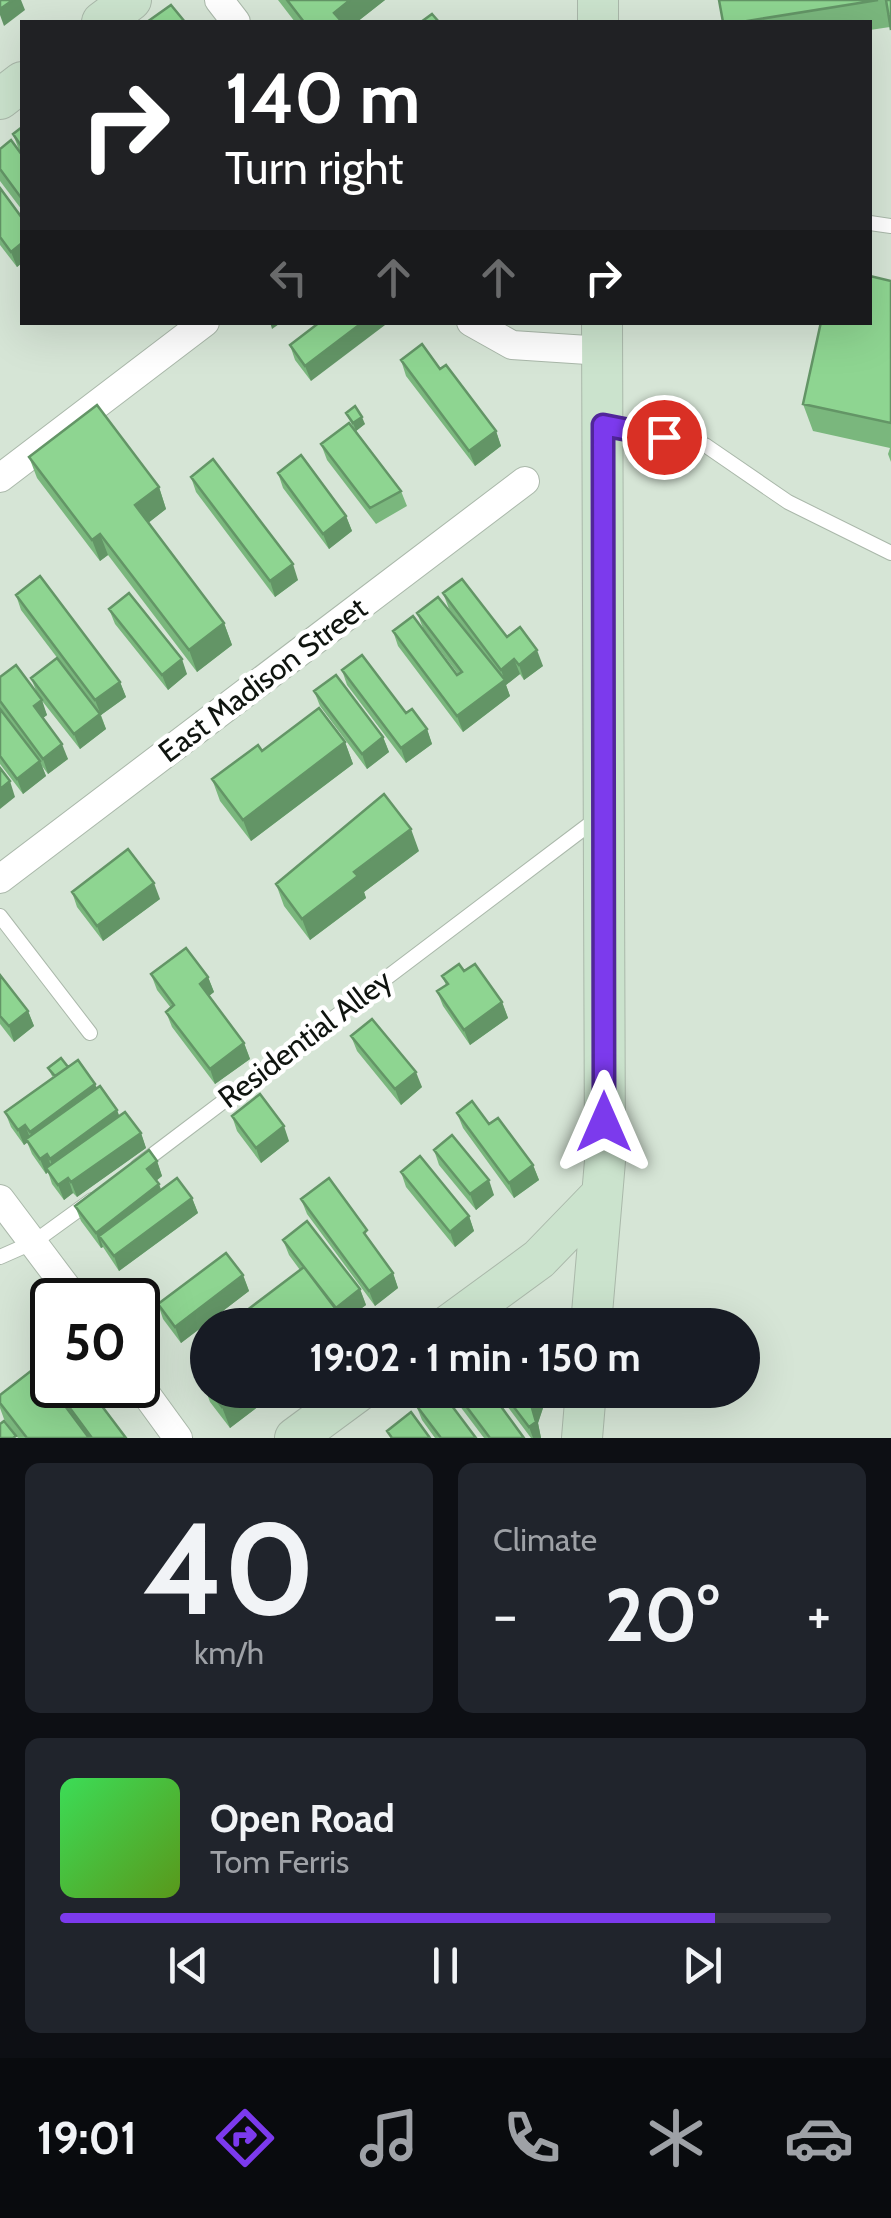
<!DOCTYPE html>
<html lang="en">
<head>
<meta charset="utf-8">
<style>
	body { margin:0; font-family:Cabin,sans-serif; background:#20242c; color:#f1f3f6; height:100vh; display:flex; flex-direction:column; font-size:38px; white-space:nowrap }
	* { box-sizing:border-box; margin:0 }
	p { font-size:32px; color:#9ea1a6 }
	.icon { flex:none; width:55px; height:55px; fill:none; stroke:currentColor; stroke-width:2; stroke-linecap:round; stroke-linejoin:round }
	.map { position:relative; height:1438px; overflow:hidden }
	.details { display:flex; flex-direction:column; gap:25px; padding:25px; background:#0d0f14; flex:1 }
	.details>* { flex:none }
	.banner { position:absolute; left:20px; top:20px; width:852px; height:305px; border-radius:0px; box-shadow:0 10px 40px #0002; background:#202124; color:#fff; overflow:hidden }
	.speed { position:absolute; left:30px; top:1278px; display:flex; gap:20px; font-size:50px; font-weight:700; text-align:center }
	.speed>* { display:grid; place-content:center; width:130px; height:130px; border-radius:50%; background:#171b24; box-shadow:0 10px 40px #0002; line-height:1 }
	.speed .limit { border:5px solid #111; border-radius:15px; background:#fff; color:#111 }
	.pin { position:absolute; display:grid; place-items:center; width:85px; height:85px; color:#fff; margin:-42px; border:5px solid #fff; border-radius:50%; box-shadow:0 2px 10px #0007 }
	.me { position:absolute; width:110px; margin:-55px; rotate:0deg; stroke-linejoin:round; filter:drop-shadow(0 0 8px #0008) }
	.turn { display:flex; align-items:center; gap:35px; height:210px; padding:0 40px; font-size:45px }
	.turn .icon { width:130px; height:130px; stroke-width:2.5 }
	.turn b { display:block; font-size:70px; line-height:85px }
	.lanes { display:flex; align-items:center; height:95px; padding:0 40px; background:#0003; justify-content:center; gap:50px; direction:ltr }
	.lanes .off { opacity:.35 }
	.big { font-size:75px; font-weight:800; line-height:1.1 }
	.details .widget { flex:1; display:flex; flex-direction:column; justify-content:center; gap:15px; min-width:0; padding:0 35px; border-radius:15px; background:#20242c }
	.details .dial { align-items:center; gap:0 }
	.dial b { font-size:130px; line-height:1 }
	.song { display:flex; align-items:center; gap:30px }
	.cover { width:120px; height:120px; border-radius:15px; background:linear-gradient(135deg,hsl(130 70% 55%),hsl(90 70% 35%)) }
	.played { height:10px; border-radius:5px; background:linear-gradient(90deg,#7c3aed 85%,#363941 85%) }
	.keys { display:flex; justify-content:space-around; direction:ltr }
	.heat { display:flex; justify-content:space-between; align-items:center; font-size:55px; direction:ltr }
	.details .tiles { flex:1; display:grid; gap:25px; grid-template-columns:1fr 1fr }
	.widget:last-child { grid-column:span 2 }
	.trip { position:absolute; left:190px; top:1308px; width:570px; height:100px; border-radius:50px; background:#171b24; box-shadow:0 10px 40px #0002; font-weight:800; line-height:100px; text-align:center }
	.dock { display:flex; height:160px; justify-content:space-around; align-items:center; background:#090b0e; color:#9ea1a6 }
	.dock .icon { width:70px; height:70px }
	.dock .on { color:#7c3aed }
	.dock b { font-size:45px; color:#f1f3f6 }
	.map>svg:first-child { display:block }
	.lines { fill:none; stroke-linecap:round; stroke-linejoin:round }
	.lane-casing { stroke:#aab8aa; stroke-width:16 }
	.street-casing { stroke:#aab8aa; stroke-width:30 }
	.secondary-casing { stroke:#aab8aa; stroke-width:42 }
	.lane { stroke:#fff; stroke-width:14 }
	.street { stroke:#fff; stroke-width:28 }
	.secondary { stroke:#cbe3cd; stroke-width:40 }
	.wall { fill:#7ab77d }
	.shaded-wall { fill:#639566 }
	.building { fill:#8ed591; stroke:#639566; stroke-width:2.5 }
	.route-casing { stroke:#51269a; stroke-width:25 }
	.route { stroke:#7c3aed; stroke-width:18 }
	.labels { text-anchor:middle; stroke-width:9; stroke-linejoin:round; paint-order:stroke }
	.street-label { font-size:30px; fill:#0f140f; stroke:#fff }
</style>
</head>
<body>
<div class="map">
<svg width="891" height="1438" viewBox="0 0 891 1438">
	<rect width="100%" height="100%" fill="#d6e5d6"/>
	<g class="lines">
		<!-- lane casing -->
		<g class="lane-casing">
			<path id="lane" d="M870,223L891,226
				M608,426L705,445L788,502L891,553
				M0,916L90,1033
				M138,1166L599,817
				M0,1257L34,1242L92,1200"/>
		</g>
		<!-- street casing -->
		<g class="street-casing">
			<path id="street" d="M219,0L236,22
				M471,322L512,345L603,351
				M0,478L205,322
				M0,879L525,481
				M0,1199L76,1300
				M138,1383L178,1438"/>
		</g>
		<!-- secondary casing -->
		<g class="secondary-casing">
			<path id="secondary" d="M598,0V22
				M102,22L131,0
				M0,99L22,82
				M449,1325L539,1259L601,1195
				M591,1325L605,1161L602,322
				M295,1438L360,1390
				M582,1438L586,1390"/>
		</g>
		<!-- lane -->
		<use href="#lane" class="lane"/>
		<!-- street -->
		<use href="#street" class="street"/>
		<!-- secondary -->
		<use href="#secondary" class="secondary"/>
	</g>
	<!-- wall -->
	<path class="wall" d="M278,0H385L357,22H295Z
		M719,0H891L890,27L870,30V22H723Z
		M22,127V210L0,181V149L19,150L13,134Z
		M0,188L22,218V263L17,267L0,245Z
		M891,281V462L888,454L890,448L813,431L803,404Z
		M320,322L311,381L295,360L290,345Z
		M401,360L440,369L496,431L501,446L475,466L406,376Z
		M346,413L365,424L356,431L401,491L407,506L376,524L327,460L321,444L354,429Z
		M29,457L159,487L166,509L148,523L224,623L232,645L197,672L108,555L100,561L37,478Z
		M278,473L346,516L352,531L329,549L283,488Z
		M191,477L298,580L275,597L196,492Z
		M443,593L507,637L543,666L524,680L520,674L506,685L510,696L463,732L398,646L393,631L458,674L423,628L417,613L473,641L449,609Z
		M16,595L120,682L126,697L101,715L106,729L80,749L39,697L47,715L43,718L68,759L48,774L42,766L46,776L23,794L0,764V677L37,693L31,678L74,680L21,610Z
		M109,609L187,674L168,690L115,624Z
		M342,670L406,713L427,729L432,744L406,763L347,685Z
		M314,691L383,737L389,752L367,769L320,706Z
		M345,742L353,764L251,841L220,801L212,779L262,751Z
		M419,851L364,892L366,898L310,940L284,906L276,884Z
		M72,892L160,899L103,941L77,907Z
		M464,971L502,1002L508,1018L470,1045L443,1006L437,991L446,985L442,976Z
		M151,974L208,977L214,992L209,996L244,1043L250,1059L215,1084L172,1027L166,1012L171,1008L157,990Z
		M0,975L28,1011L34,1026L14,1042L0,1024Z
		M351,1036L422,1087L401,1105L357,1051Z
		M68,1067L95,1084L97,1088L117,1110L119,1116L141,1133L146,1148L77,1197L73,1193L64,1200L52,1184L48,1172L46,1174L32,1154L27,1142L24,1145L11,1127L5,1112L53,1078L48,1068Z
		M457,1113L489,1124L533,1165L539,1180L514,1198L463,1128Z
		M232,1116L289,1141L261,1163L237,1131Z
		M434,1150L494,1195L476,1210L439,1165Z
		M157,1161L162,1176L156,1181L161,1190L192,1198L198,1213L119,1271L103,1247L101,1248L81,1221L75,1206Z
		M401,1172L469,1216L474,1231L455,1247L406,1187Z
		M301,1199L393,1273L398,1288L375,1306L307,1214Z
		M283,1240L360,1289L366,1305L343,1322L344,1325H243L245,1323L242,1314L300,1270L289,1255Z
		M243,1275L249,1291L181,1343L163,1319L158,1304Z
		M208,1376V1390H280L230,1428L210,1402L202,1380Z
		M451,1390H489L524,1438H484L453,1397Z
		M495,1390H538L544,1405L538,1423L541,1438H531Z
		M0,1395L65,1406L61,1396L126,1438H18L4,1419L0,1408Z
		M416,1405L476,1438H435L422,1420Z"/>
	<!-- shaded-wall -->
	<path class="shaded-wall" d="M13,0H21L25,10L4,26L0,15V9Z
		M350,0H385L357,22H338L334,13Z
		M22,243V263L17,267L11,252Z
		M270,322H282L272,329Z
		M363,322H389L311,381L305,366Z
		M362,417L365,424L356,431L353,423Z
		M496,431L501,446L475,466L469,451Z
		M159,487L166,509L143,527L135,505Z
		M346,516L352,531L329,549L323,534Z
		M100,534L108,555L100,561L92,540Z
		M293,564L298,580L275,597L270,581Z
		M224,623L232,645L197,672L189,650Z
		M537,650L543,666L524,680L519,665Z
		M182,659L187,674L168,690L162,675Z
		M514,659L520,674L506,685L510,696L463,732L457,716L505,681L501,670Z
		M120,682L126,697L101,715L95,700Z
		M42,700L47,715L39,721L34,706Z
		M100,714L106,729L80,749L74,734Z
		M427,729L432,744L406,763L401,748Z
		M383,737L389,752L367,769L362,754Z
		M345,742L353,764L251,841L243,820Z
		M62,744L68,759L48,774L43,759Z
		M40,761L46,776L23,794L17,779Z
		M10,781L15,797L0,809V789Z
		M411,829L419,851L364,892L366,898L310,940L302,919L354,872Z
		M154,883L160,899L103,941L97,926Z
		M208,977L214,992L205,999L200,984Z
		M502,1002L508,1018L470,1045L464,1030Z
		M28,1011L34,1026L14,1042L9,1026Z
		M244,1043L250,1059L215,1084L210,1069Z
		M416,1072L422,1087L401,1105L395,1089Z
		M95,1084L101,1100L35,1147L30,1132Z
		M117,1110L123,1126L55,1174L50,1159Z
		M25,1125L31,1140L24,1145L18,1130Z
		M284,1126L289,1141L261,1163L256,1148Z
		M141,1133L146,1148L77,1197L71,1182Z
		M47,1154L52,1169L46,1168L48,1172L46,1174L40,1159Z
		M157,1161L162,1176L152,1184L147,1169Z
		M533,1165L539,1180L514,1198L509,1183Z
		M68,1178L73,1193L64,1200L58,1185Z
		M489,1180L494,1195L476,1210L470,1194Z
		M159,1184L165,1200L99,1236L103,1247L101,1248L96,1233Z
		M192,1198L198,1213L119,1271L114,1256Z
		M469,1216L474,1231L455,1247L450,1232Z
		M393,1273L398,1288L375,1306L369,1291Z
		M243,1275L249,1291L181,1343L175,1327Z
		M360,1289L366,1305L343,1322L344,1325H329L336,1308Z
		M244,1390H280L230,1428L222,1407Z
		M538,1390L544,1405L538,1423L541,1438H533L529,1427L532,1408Z"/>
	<!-- building -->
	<path class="building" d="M0,0H13L0,9Z
		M287,0H350L334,13L342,22H304Z
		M719,0H878L741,22H723Z
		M886,0H891V30Z
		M171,5L185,22H147Z
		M432,14L439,22H421Z
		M22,127V147L13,134Z
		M11,140L22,155V199L0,169V149Z
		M0,188L22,218V243L11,252L0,237Z
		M870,276L891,281V423L803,404L821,322H870Z
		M320,322H363L305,366L290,345Z
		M422,344L440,369L446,365L496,431L469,451L401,360Z
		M97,405L159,487L135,505L224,623L189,650L100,534L92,540L29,457Z
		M355,406L362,417L353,423L346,413Z
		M349,423L401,491L370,508L321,444Z
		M301,455L346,516L323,534L278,473Z
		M213,459L293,564L270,581L191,477Z
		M40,576L120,682L95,700L16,595Z
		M462,579L507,637L520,627L537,650L519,665L514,659L501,670L443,593Z
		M129,593L182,659L162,675L109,609Z
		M438,597L505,680L457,716L393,631L413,616L457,675L462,672L417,613Z
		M362,655L406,713L412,709L427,729L401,748L342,670Z
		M57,658L100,714L74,734L31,678Z
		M16,665L42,700L34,706L62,744L43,759L0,701V677Z
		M336,675L383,737L362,754L314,691Z
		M319,708L345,742L243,820L212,779L258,745L262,751Z
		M0,709L40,761L17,779L0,756Z
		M0,768L10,781L0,789Z
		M384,794L411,829L354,872L358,876L302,919L276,884Z
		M128,849L154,883L97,926L72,892Z
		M186,948L208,977L200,984L244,1043L210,1069L166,1012L174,1005L151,974Z
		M459,964L464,971L475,964L502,1002L464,1030L437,991L448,984L442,976Z
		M0,975L28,1011L9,1026L0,1016Z
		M372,1019L416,1072L395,1089L351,1036Z
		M61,1058L68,1067L55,1076L48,1068Z
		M78,1060L95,1084L30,1132L25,1125L18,1130L5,1112Z
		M100,1086L117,1110L50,1159L47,1154L40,1159L26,1139Z
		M260,1094L284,1126L256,1148L232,1116Z
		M472,1101L489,1124L498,1118L533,1165L509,1183L457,1113Z
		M125,1112L141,1133L71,1182L68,1178L58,1185L46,1168Z
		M452,1135L489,1180L470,1194L434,1150Z
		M149,1150L157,1161L147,1169L159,1184L96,1233L75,1206Z
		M420,1156L469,1216L450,1232L401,1172Z
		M177,1178L192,1198L114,1256L99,1236Z
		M329,1178L367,1230L364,1233L393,1273L369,1291L301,1199Z
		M307,1221L360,1289L336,1308L283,1240Z
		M226,1253L243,1275L175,1327L158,1304Z
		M304,1267L341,1316L329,1325H243L247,1322L242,1314Z
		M36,1367L89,1438H27L0,1403V1395Z
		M76,1385H86L126,1438H92L61,1396Z
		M209,1390H244L222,1407Z
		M436,1390H440L476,1438H441L416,1405Z
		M454,1390H489L524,1438H490Z
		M501,1390H538L532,1408L536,1422L529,1427Z
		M411,1412L430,1438H392L387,1431Z
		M4,1421L16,1436L13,1438H0V1424Z"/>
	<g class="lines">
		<!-- route casing -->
		<g class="route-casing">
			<path id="route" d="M604,1122L603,425L664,437"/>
		</g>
		<!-- route -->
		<use href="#route" class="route"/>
	</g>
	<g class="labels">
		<!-- street labels -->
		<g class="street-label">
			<text transform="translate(263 680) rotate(-37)" y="10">East Madison Street</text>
			<text transform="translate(305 1039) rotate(-37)" y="10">Residential Alley</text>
		</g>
	</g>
</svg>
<div class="speed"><div class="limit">50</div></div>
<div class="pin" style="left:664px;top:437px;background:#d93025"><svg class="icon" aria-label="arrive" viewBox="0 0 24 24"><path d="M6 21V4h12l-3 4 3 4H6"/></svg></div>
<svg class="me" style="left:604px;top:1122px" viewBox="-20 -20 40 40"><path d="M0-17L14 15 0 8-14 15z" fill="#7c3aed" stroke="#fff" stroke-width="4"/></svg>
<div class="trip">19:02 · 1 min · 150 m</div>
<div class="banner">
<div class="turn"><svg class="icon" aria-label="right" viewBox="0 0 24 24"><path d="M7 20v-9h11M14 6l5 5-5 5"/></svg><div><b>140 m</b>Turn right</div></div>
<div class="lanes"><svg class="icon off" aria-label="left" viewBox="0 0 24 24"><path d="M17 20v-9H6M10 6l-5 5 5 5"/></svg><svg class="icon off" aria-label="ahead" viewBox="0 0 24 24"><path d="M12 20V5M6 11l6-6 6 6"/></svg><svg class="icon off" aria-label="ahead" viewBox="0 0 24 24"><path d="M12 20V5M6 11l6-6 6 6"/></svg><svg class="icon" aria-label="right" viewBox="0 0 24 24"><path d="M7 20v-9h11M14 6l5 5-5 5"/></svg></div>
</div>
</div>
<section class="details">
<div class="tiles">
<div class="widget dial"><b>40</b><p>km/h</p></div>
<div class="widget"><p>Climate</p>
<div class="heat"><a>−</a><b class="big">20°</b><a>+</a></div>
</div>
<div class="widget">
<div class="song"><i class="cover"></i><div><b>Open Road</b><p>Tom Ferris</p></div></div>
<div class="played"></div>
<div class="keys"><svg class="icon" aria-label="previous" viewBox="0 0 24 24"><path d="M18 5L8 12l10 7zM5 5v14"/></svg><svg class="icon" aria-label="pause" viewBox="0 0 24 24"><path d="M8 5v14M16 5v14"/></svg><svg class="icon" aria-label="next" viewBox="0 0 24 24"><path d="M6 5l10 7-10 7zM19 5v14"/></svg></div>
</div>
</div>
</section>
<nav class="dock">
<b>19:01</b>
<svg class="icon on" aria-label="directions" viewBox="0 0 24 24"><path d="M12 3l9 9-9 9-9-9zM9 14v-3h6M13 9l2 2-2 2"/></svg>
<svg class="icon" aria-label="music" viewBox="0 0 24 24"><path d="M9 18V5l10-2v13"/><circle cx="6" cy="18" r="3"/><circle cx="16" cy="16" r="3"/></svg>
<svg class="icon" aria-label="phone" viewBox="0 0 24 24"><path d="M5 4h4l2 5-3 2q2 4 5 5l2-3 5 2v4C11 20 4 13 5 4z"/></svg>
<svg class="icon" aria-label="climate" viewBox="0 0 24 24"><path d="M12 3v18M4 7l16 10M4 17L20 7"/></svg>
<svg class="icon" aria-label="car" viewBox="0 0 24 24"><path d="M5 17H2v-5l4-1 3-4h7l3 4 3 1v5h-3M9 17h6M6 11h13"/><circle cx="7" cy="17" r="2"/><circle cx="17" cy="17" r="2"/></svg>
</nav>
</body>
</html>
